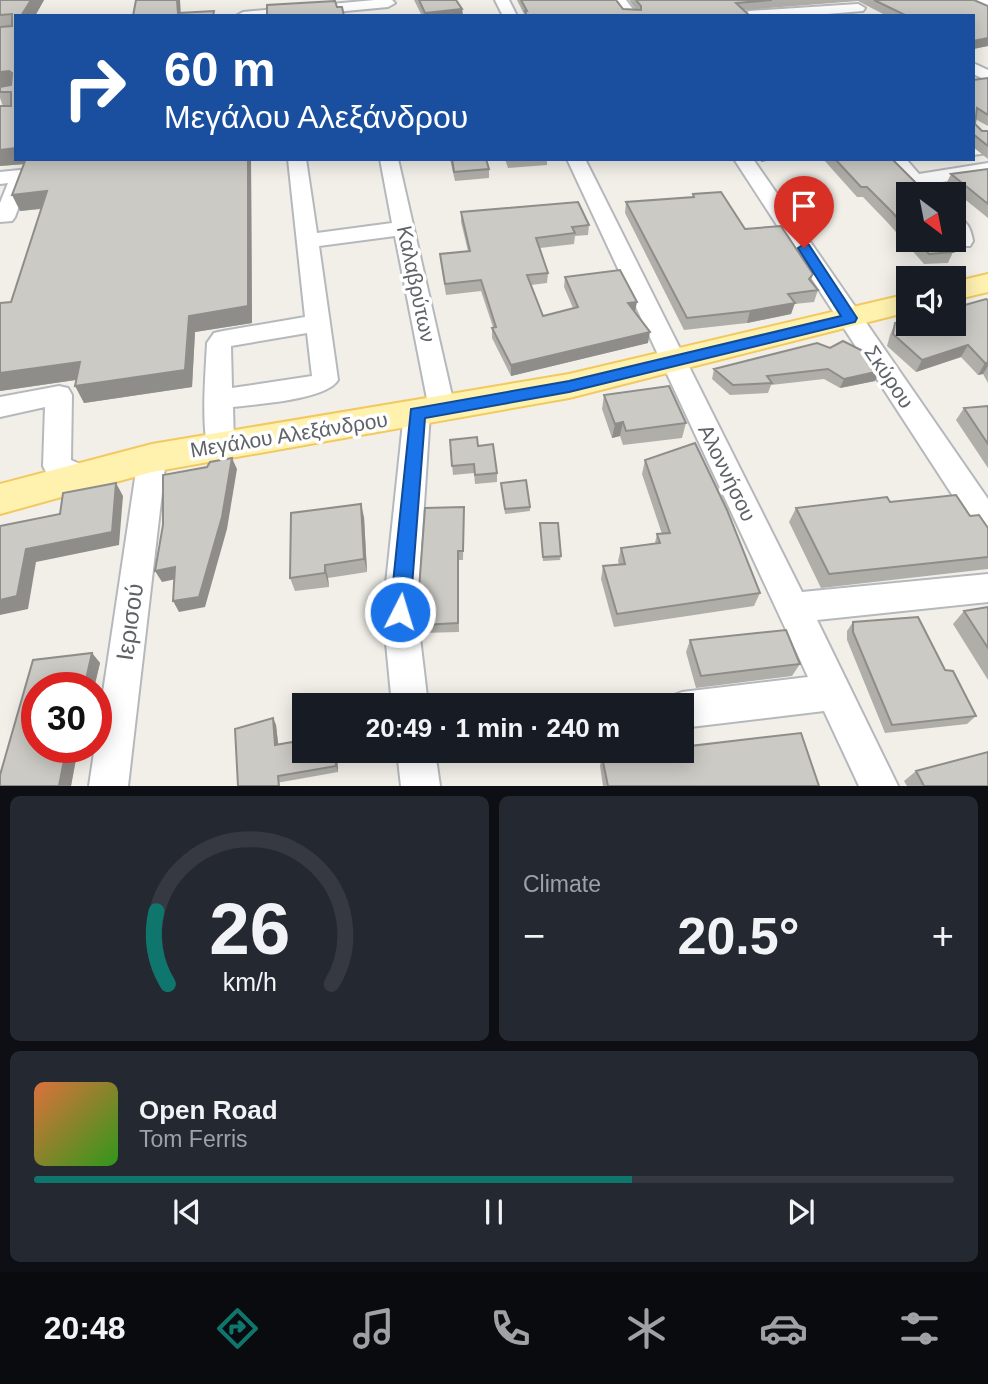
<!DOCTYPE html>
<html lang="en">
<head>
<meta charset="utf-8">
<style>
	body { margin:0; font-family:Helvetica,sans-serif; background:#242831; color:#f1f3f6; height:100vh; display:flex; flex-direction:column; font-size:26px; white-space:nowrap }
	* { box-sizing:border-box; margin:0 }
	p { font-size:23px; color:#9ea1a6 }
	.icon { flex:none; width:38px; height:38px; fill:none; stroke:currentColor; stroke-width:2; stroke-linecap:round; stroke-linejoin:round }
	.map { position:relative; height:786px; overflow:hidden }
	.details { display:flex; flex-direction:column; gap:10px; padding:10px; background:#0d0f14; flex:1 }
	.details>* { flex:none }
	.top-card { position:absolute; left:14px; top:14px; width:961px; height:147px; border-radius:0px; box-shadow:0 4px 18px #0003; background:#1a4fa0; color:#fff; overflow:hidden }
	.needle { width:46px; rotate:148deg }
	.buttons { position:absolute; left:896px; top:182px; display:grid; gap:14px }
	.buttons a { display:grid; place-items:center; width:70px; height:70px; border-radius:0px; background:#171b24; box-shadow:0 4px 18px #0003; font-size:35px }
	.speed { position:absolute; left:21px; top:672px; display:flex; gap:14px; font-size:35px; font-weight:700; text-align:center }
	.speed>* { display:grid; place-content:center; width:91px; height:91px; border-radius:50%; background:#171b24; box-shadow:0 4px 18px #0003; line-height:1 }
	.speed .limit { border:10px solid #d22; background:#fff; color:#111 }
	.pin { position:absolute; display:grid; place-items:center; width:60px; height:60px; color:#fff; margin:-72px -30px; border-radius:50% 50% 50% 0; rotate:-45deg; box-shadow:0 0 7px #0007 }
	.pin .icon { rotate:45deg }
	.me { position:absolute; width:77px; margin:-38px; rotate:5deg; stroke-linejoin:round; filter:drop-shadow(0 0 5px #0008) }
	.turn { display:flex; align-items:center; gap:24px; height:147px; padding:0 35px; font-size:32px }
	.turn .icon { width:91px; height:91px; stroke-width:2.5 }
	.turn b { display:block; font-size:49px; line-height:60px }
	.big { font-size:52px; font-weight:600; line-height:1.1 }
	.details .tile { flex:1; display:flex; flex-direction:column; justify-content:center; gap:10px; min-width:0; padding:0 24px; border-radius:10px; background:#242831 }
	.details .dial { align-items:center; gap:0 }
	.dial svg { height:182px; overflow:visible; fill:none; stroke:#363941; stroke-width:7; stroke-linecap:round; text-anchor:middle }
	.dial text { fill:#f1f3f6; stroke:none }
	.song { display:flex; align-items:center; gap:21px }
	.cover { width:84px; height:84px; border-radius:10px; background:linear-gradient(135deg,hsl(20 70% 55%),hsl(110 70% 35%)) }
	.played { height:7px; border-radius:4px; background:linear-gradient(90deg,#0f766e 65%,#363941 65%) }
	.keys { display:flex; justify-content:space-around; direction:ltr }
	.heat { display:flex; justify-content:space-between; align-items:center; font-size:38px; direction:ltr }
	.details .tiles { flex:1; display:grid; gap:10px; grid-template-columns:1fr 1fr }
	.tile:last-child { grid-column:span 2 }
	.trip { position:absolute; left:292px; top:693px; width:402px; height:70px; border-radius:0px; background:#171b24; box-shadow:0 4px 18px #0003; font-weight:600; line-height:70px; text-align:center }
	.tabs { display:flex; height:112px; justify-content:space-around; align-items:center; background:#090b0e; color:#9ea1a6 }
	.tabs .icon { width:49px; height:49px }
	.tabs .current { color:#0f766e }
	.tabs b { font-size:32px; color:#f1f3f6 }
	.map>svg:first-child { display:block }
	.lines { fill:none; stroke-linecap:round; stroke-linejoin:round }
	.minor-casing { stroke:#b5b8bc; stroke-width:4 }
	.major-casing { stroke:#f2c960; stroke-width:4 }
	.minor { fill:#fff; fill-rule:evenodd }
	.major { fill:#fff2af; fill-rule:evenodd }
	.wall { fill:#afaea9 }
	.shaded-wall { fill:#8f8d8a }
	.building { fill:#cccac5; stroke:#8f8d8a; stroke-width:2 }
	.route { fill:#1a73e8; stroke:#114b97; stroke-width:2 }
	.labels { text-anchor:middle; stroke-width:7; stroke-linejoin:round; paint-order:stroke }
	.street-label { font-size:21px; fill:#5f6368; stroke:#fff }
	.near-street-label { font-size:24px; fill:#5f6368; stroke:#fff }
</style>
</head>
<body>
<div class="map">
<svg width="988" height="786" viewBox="0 0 988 786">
	<rect width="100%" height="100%" fill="#f1efe8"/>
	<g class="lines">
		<!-- minor casing -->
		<g class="minor-casing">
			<path id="minor" d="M375,0H392L395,3L388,7L293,16H236L243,12Z
				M495,0H509L517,16H503Z
				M612,0H626L638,16H624Z
				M970,0H988V6H969L967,3Z
				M858,4L865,8L863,11L803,16L742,15L749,11Z
				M973,63L988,70V81L973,74Z
				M988,141V153L973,155V143Z
				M288,159H306L317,233L392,223L380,159H398L455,409L451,416L442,419L433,416L429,409L395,236L319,246L338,380C326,400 256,404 233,407L234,445L230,453L220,456L210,453C200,434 206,367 207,343L214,333L223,331L305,317ZM307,333L312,376L232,388L231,346Z
				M567,159H585L802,592L988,574V602L817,620L898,786H859L824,711L682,728V705H666L669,697L682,692L808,677Z
				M734,159H753L988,499V537L977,533Z
				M886,159H906L919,174L988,163V175L929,184L935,191L933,194H917Z
				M20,170L30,176L15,217L12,221L0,222V203L8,183L0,184V172Z
				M954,216C967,219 971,229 973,241L970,246H954L951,241L954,240Z
				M59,386L68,388L72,395L71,460L89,468L93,476L89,484L79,487L47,474L43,466L45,407L0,417V397Z
				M417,403L427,406L430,413L417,612L428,705H392L383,612L404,413L407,406Z
				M152,447L162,450L166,458L128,786H89L138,458L142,450Z
				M397,751H435L440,786H401Z"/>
		</g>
		<!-- major casing -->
		<g class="major-casing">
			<path id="major" d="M988,274V292L954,300V282Z
				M908,294V312L569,398L152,472L0,514V484L152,444L569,374Z"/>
		</g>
		<!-- minor -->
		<use href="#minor" class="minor"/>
		<!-- major -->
		<use href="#major" class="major"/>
	</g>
	<!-- wall -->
	<path class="wall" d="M0,0H44L35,16H16V159H251L252,323L195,332L192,387L84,403L76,380L0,391L11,302L42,209L20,211L24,164L0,166L3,106L0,98Z
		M414,0H456L462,9L463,16H422Z
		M517,0H616L623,9L636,10L629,0H974L988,6V46L973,49V16H887L858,1L744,10L750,16H525Z
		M988,78V126L975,119V124L982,131H988V159L973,147V80Z
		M450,159H486L489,169V178L455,181Z
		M505,159H547V165L508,168Z
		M823,159H892L918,185L916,189L908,194V240H952L950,244L947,245L953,252L948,263L924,264L888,223L863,197H857Z
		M988,169V218L946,184L951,174Z
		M693,194L813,274L811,281L818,290L814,302L794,304L791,314L747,323L684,330L625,213L626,202L692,197Z
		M461,212L589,225L588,235L575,236L574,244L540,248L548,273L547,283L531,285L543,316L573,308L564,287L565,277L635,312L648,343L511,376L492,338V328L493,327L481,291L446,295L441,264L440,254L468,251L461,222Z
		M988,300V383L983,374L978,375L961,357L916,372L887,346L890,335L895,323Z
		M817,343L880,371L875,381L840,388L824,379L771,385L768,393L730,395L712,379L714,369Z
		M604,395L686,423L682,438L623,445L620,436L612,438L602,409Z
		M988,406V468L956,420L964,408Z
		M450,440L478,446L497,473V482L475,484L474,473L453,475Z
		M645,460L760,593L754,606L614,627L601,579L603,566L619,564L618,561L621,548L655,543L657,534H662L642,474Z
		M501,483L530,507V511L505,514Z
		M890,502L988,557V569L821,588L789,522L796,508Z
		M464,507L463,560H458L459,632L422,633L418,603Z
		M364,517L367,572L328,578L329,587L295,591L290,578Z
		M540,523L561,556L560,560L543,561Z
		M988,607V680L953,624L964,611Z
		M853,622L945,670L976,716L967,724L885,733L847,640V631Z
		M690,640L800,664L792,676L696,688L686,652Z
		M92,653L100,663L94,688H37V747H89L87,757L76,759L71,786H0V775L33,660Z
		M273,718L276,725L278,744L304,751H337L338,772L282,782L238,786Z
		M602,757L819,786H603L600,766Z
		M916,771L988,786H907L904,781Z"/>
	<!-- shaded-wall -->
	<path class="shaded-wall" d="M31,0H44L35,16H21Z
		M177,0H180L181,16H178Z
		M462,9L463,16H425V13Z
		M988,38V46L973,49V41Z
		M9,71L16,85L0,87V72Z
		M16,148V159H23L25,164L0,166V150Z
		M248,159L251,160L252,323L195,332L192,387L84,403L75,386L189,316Z
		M762,159H778L761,162Z
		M47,191L55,207L20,211L12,195Z
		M637,302L635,312L628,303Z
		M795,303L791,314L747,323L750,311Z
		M650,332L648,343L511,376V365Z
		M968,345L961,357L916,372L922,360Z
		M80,362L89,378L0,391V373Z
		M985,363H988V366L983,374L978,375Z
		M880,371L875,381L840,388L844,379Z
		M623,422L620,436L612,438L615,424Z
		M232,458L237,469L227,529L205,607L179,612L173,601Z
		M116,483L123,496L119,545L36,562L28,609L0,615V600L26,549Z
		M361,504L364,517L367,572L364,559Z
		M325,565L328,578L329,587L325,573Z
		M175,567L181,578L162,582L155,571Z
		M92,653L100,663L94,688H84Z
		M273,718L276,725L279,751L275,745Z
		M78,747H89L87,757L78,748Z
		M66,750L76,759L71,786H59Z
		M335,751H337L338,772L336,766Z"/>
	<!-- building -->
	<path class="building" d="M0,0H31L21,16H16L15,26H16V148L0,150V106H11V92H0V87L11,85L12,73L9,71L0,72V27L12,26V14L0,15Z
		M136,0H177L178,13L214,11L213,16H133Z
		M419,0H456L462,9L425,13Z
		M521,0H616L623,9L641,10V6L636,0H772L736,3L750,16H527L525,11H527Z
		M874,0H974L988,6V38L973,41V16H907Z
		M335,1L337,7H342L344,16H260L267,15V5Z
		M988,78V115L977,108L975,124L982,131H988V146L973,134V80Z
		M24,159H248V306L189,316L185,370L75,386L80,362L0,373V303L11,302L47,191L12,195L25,161Z
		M452,159H486L489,169L454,172Z
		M835,159H892L918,185L914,187L921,194H908V231L893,213L867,187H861Z
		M988,169V204L951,174Z
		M721,192L745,229L781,226L813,274L809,279L818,290L788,294L795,303L750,311L687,318L626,202L694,197L693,194Z
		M578,202L589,225L572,227L575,233L536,238L548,273L527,275L543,316L578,307L565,277L620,270L637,302L628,303L650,332L511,365L492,328L496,327L481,280L445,284L440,254L470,251L461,212Z
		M916,240H942L953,252L929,254Z
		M986,299L988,300V363H985L968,345L922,360L893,334L895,323L908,319V324H954V308Z
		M843,341L867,353L880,371L844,379L828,369L767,376L772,383L733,385L714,369L817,343L830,348Z
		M669,386L686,423L626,431L623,422L615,424L604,395Z
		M988,406V444L964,408Z
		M477,437L478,446L493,444L497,473L475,475L474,464L452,466L450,440Z
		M695,443L727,510L760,593L617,614L603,566L625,564L621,548L660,543L657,534L670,533L645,460Z
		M232,458L222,517L199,597L173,601L175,567L155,571L163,525V475L207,467L210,462Z
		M526,480L530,507L505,509L501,483Z
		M116,483L112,532L26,549L17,596L0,600V526L60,514L63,493Z
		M956,495L970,516L979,515L988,528V557L829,574L796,508L887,497L890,502Z
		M361,504L364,559L325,565V573L290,578L291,513Z
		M464,507L463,551H458V623L421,625L418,603L425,508Z
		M540,523H558L561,556L543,557Z
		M988,607V648L964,611Z
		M918,617L945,670L953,671L976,716L892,725L853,632V622Z
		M786,630L800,664L701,676L690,640Z
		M92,653L84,688H37V747H78L66,750L59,786H0V775L33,660Z
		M273,718L275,745L304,740V751H335L336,766L278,776L279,786H238L235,729Z
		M801,733L819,786H608L602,757L654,751H682V747Z
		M988,752V786H924L916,771Z"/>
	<!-- route -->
	<path class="route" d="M804,244L809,245L855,315L857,318L855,322L569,392L425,418L410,612L407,619L400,622L393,619L390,612L411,409L569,381L841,316L798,248Z"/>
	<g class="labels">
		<!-- street labels -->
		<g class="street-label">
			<text transform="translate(416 284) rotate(78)" y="7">Καλαβρύτων</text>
			<text transform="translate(889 377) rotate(56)" y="7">Σκύρου</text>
			<text transform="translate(289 435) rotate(-9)" y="7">Μεγάλου Αλεξάνδρου</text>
			<text transform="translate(727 473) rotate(64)" y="7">Αλοννήσου</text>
		</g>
		<!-- near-street labels -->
		<g class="near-street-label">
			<text transform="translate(130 622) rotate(-82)" y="8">Ιερισού</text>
		</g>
	</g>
</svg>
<div class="buttons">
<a><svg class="needle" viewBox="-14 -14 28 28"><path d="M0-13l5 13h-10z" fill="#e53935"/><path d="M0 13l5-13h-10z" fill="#9ea1a6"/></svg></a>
<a><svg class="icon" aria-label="sound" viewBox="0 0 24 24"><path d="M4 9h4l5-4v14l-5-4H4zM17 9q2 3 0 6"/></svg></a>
</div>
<div class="speed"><div class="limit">30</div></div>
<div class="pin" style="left:804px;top:248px;background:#d93025"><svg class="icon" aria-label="arrive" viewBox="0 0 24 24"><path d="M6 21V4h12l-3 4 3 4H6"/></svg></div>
<svg class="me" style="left:400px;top:612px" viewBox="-20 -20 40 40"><circle r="17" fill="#1a73e8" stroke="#fff" stroke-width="3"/><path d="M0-11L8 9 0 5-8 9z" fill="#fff"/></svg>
<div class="trip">20:49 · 1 min · 240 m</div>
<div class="top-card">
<div class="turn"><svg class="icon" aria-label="right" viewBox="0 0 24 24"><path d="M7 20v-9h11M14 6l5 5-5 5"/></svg><div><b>60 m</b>Μεγάλου Αλεξάνδρου</div></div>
</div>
</div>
<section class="details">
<div class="tiles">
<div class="tile dial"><svg viewBox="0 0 100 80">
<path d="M14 69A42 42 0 1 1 86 69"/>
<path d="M14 69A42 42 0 0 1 9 37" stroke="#0f766e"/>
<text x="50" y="56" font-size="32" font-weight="700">26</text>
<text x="50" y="72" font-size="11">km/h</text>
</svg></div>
<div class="tile"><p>Climate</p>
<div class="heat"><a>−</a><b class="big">20.5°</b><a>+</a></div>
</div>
<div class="tile">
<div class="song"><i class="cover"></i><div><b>Open Road</b><p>Tom Ferris</p></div></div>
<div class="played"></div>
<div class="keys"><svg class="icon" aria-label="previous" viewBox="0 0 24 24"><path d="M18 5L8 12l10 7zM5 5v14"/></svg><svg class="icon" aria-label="pause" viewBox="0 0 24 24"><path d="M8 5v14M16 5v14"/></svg><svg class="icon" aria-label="next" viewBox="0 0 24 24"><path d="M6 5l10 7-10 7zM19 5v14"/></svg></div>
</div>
</div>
</section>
<nav class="tabs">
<b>20:48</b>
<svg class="icon current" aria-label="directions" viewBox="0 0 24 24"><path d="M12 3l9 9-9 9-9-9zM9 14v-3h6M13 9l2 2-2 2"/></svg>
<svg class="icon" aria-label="music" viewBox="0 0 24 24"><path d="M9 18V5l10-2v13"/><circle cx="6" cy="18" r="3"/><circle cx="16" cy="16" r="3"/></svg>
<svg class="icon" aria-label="phone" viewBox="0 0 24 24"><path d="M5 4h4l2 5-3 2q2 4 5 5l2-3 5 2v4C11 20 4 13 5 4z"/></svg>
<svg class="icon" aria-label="climate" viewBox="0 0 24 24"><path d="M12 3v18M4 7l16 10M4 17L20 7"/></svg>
<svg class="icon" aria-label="car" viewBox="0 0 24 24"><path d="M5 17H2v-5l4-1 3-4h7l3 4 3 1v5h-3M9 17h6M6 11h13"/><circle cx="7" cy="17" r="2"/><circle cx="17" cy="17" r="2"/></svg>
<svg class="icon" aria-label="filters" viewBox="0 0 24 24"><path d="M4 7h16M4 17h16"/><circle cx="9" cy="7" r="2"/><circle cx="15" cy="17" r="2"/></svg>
</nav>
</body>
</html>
